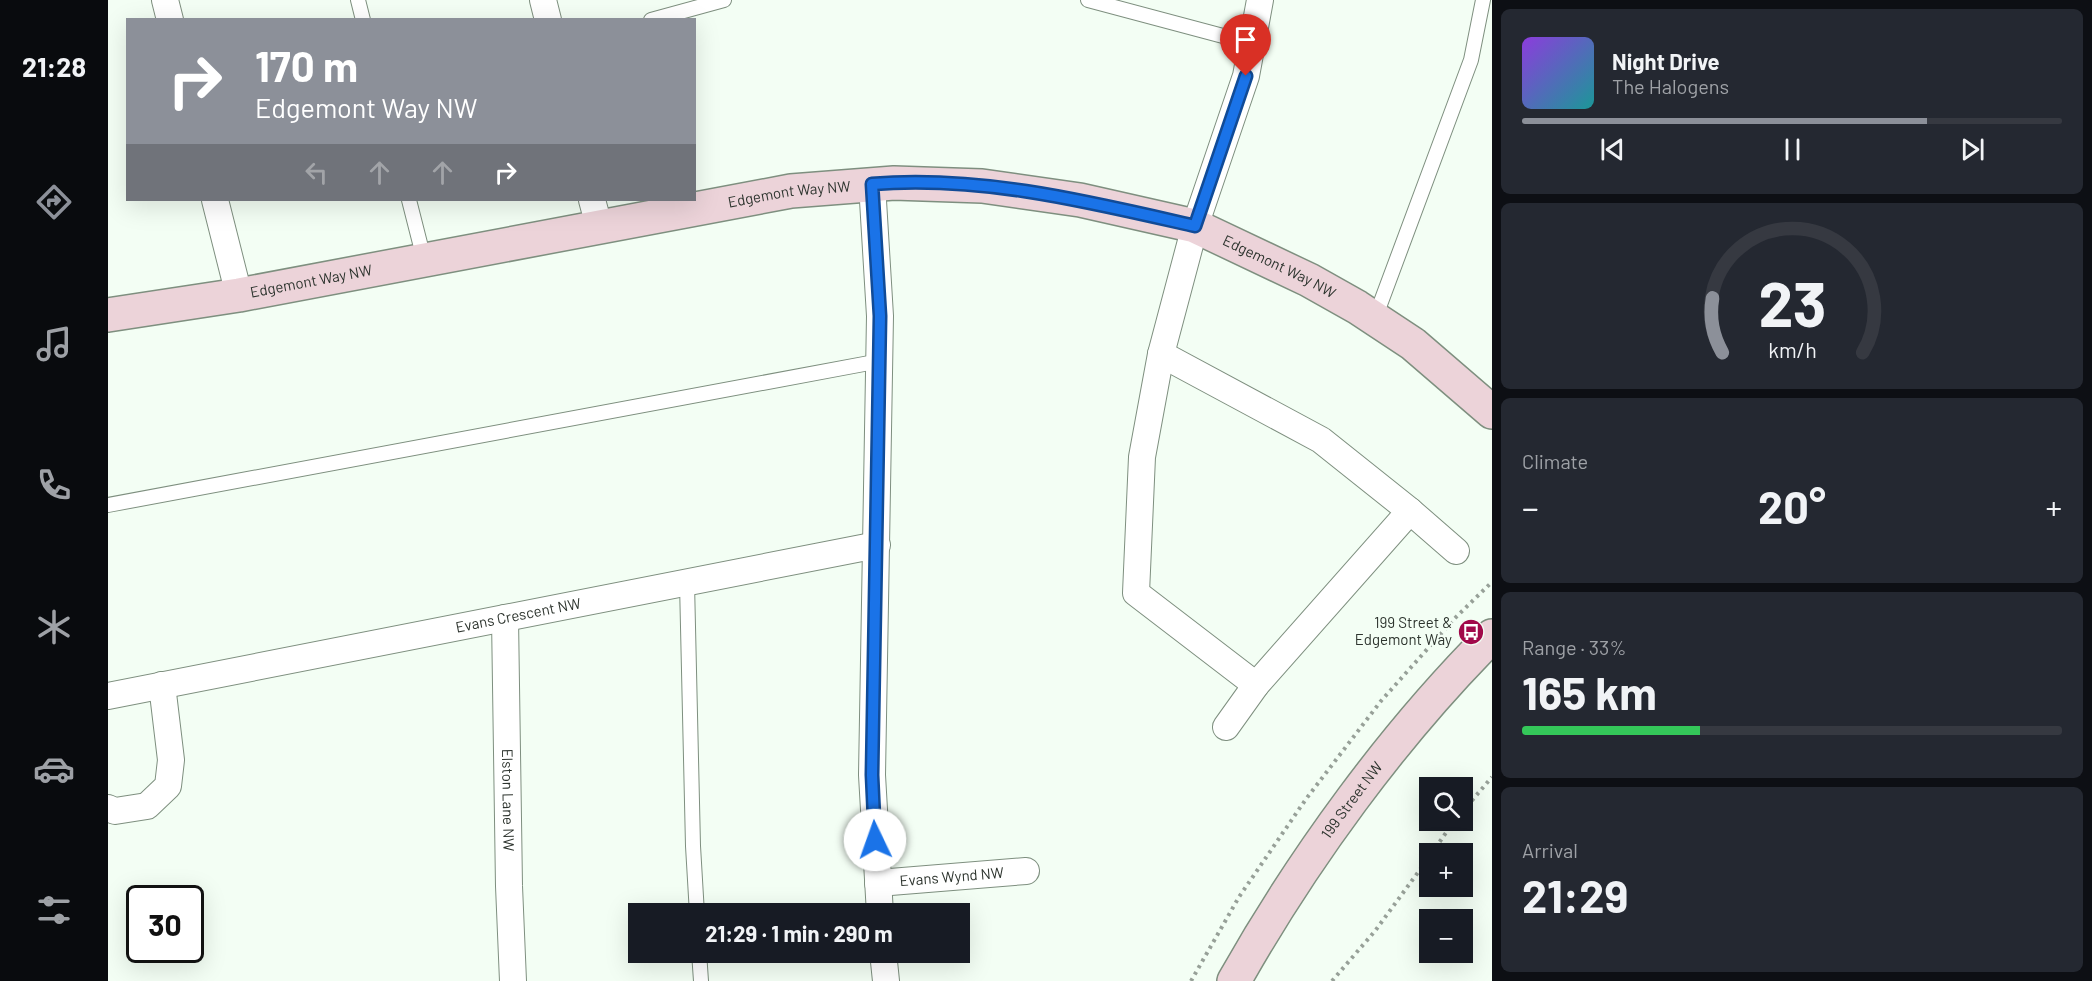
<!DOCTYPE html>
<html lang="en">
<head>
<meta charset="utf-8">
<style>
	body { margin:0; font-family:Barlow,sans-serif; background:#242831; color:#f1f3f6; height:100vh; display:flex; flex-direction:column; font-size:22px; white-space:nowrap }
	* { box-sizing:border-box; margin:0 }
	p { font-size:20px; color:#9ea1a6 }
	.icon { flex:none; width:33px; height:33px; fill:none; stroke:currentColor; stroke-width:2; stroke-linecap:round; stroke-linejoin:round }
	.map { position:relative; flex:1; overflow:hidden }
	.panel { display:flex; flex-direction:column; gap:9px; padding:9px; background:#0d0f14; width:600px }
	.panel>* { flex:none }
	.guide { position:absolute; left:18px; top:18px; width:570px; height:183px; border-radius:0px; box-shadow:0 6px 24px #0002; background:#8c9099; color:#fff; overflow:hidden }
	.fabs { position:absolute; left:1311px; top:777px; display:grid; gap:12px }
	.fabs a { display:grid; place-items:center; width:54px; height:54px; border-radius:0px; background:#171b24; box-shadow:0 6px 24px #0002; font-size:30px }
	.speed { position:absolute; left:18px; top:885px; display:flex; gap:12px; font-size:30px; font-weight:700; text-align:center }
	.speed>* { display:grid; place-content:center; width:78px; height:78px; border-radius:50%; background:#171b24; box-shadow:0 6px 24px #0002; line-height:1 }
	.speed .limit { border:3px solid #111; border-radius:9px; background:#fff; color:#111 }
	.pin { position:absolute; display:grid; place-items:center; width:51px; height:51px; color:#fff; margin:-62px -26px; border-radius:50% 50% 50% 0; rotate:-45deg; box-shadow:0 0 6px #0007 }
	.pin .icon { rotate:45deg }
	.me { position:absolute; width:66px; margin:-33px; rotate:357deg; stroke-linejoin:round; filter:drop-shadow(0 0 4px #0008) }
	.turn { display:flex; align-items:center; gap:21px; height:126px; padding:0 30px; font-size:27px }
	.turn .icon { width:78px; height:78px; stroke-width:2.5 }
	.turn b { display:block; font-size:42px; line-height:51px }
	.lanes { display:flex; align-items:center; height:57px; padding:0 30px; background:#0003; justify-content:center; gap:30px; direction:ltr }
	.lanes .off { opacity:.35 }
	.big { font-size:45px; font-weight:700; line-height:1.1 }
	.panel .card { flex:1; display:flex; flex-direction:column; justify-content:center; gap:9px; min-width:0; padding:0 21px; border-radius:9px; background:#242831 }
	.panel .dial { align-items:center; gap:0 }
	.dial svg { height:156px; overflow:visible; fill:none; stroke:#363941; stroke-width:7; stroke-linecap:round; text-anchor:middle }
	.dial text { fill:#f1f3f6; stroke:none }
	.song { display:flex; align-items:center; gap:18px }
	.cover { width:72px; height:72px; border-radius:9px; background:linear-gradient(135deg,hsl(270 70% 55%),hsl(180 70% 35%)) }
	.played { height:6px; border-radius:3px; background:linear-gradient(90deg,#8c9099 75%,#363941 75%) }
	.keys { display:flex; justify-content:space-around; direction:ltr }
	.heat { display:flex; justify-content:space-between; align-items:center; font-size:33px; direction:ltr }
	.charge { height:9px; border-radius:4px; background:linear-gradient(90deg,#34c759 33%,#363941 0) }
	.trip { position:absolute; left:520px; top:903px; width:342px; height:60px; border-radius:0px; background:#171b24; box-shadow:0 6px 24px #0002; font-weight:700; line-height:60px; text-align:center }
	main { display:flex; flex:1; min-height:0 }
	.tab-bar { display:flex; flex-direction:column; width:108px; justify-content:space-around; align-items:center; background:#090b0e; color:#9ea1a6 }
	.tab-bar .icon { width:42px; height:42px }
	.tab-bar .current { color:#8c9099 }
	.tab-bar b { font-size:27px; color:#f1f3f6 }
	.map>svg:first-child { display:block }
	.lines { fill:none; stroke-linecap:round; stroke-linejoin:round }
	.lane-casing { stroke:#7e8f7f; stroke-width:16 }
	.street-casing { stroke:#7e8f7f; stroke-width:28 }
	.secondary-casing { stroke:#7e8f7f; stroke-width:36 }
	.path { stroke:#97a098; stroke-width:4; stroke-dasharray:3 4.5; stroke-linecap:butt }
	.lane { stroke:#fff; stroke-width:14 }
	.street { stroke:#fff; stroke-width:26 }
	.secondary { stroke:#ecd3d9; stroke-width:33 }
	.route-casing { stroke:#114b97; stroke-width:15 }
	.route { stroke:#1a73e8; stroke-width:10 }
	.labels { text-anchor:middle; stroke-width:4.5; stroke-linejoin:round; paint-order:stroke }
	.street-label { font-size:15px; fill:#2d342e; stroke:#f3fef4 }
	.poi-label { font-size:15px; fill:#2d342e; stroke:#f3fef4; text-anchor:end }
</style>
</head>
<body>
<main>
<nav class="tab-bar">
<b>21:28</b>
<svg class="icon current" aria-label="directions" viewBox="0 0 24 24"><path d="M12 3l9 9-9 9-9-9zM9 14v-3h6M13 9l2 2-2 2"/></svg>
<svg class="icon" aria-label="music" viewBox="0 0 24 24"><path d="M9 18V5l10-2v13"/><circle cx="6" cy="18" r="3"/><circle cx="16" cy="16" r="3"/></svg>
<svg class="icon" aria-label="phone" viewBox="0 0 24 24"><path d="M5 4h4l2 5-3 2q2 4 5 5l2-3 5 2v4C11 20 4 13 5 4z"/></svg>
<svg class="icon" aria-label="climate" viewBox="0 0 24 24"><path d="M12 3v18M4 7l16 10M4 17L20 7"/></svg>
<svg class="icon" aria-label="car" viewBox="0 0 24 24"><path d="M5 17H2v-5l4-1 3-4h7l3 4 3 1v5h-3M9 17h6M6 11h13"/><circle cx="7" cy="17" r="2"/><circle cx="17" cy="17" r="2"/></svg>
<svg class="icon" aria-label="filters" viewBox="0 0 24 24"><path d="M4 7h16M4 17h16"/><circle cx="9" cy="7" r="2"/><circle cx="15" cy="17" r="2"/></svg>
</nav>
<div class="map">
<svg width="1384" height="981" viewBox="0 0 1384 981">
	<rect width="100%" height="100%" fill="#f3fef4"/>
	<g class="lines">
		<!-- lane casing -->
		<g class="lane-casing">
			<path id="lane" d="M250,0L255,20
				M980,0L1145,44
				M543,20L616,0
				M301,200L316,259
				M1267,318L1363,60L1375,0
				M0,505L772,361
				M579,583L585,846L589,914
				M591,952L593,981"/>
		</g>
		<!-- street casing -->
		<g class="street-casing">
			<g id="street">
				<path d="M57,0L62,20"/>
				<path d="M435,0L440,20"/>
				<path d="M764,184L772,316L764,775L772,914"/>
				<path d="M107,200L131,295"/>
				<path d="M484,200L491,226"/>
				<path d="M1053,354L1213,440L1302,511L1348,551"/>
				<path id="s1" d="M397,618L401,886L405,981"/>
				<path d="M1148,685L1302,511"/>
				<path id="s2" d="M0,696L769,545"/>
				<path d="M1118,727L1148,685L1028,593L1034,457L1053,354L1087,226L1138,76L1152,0"/>
				<path d="M0,808L7,811L39,806L60,786L63,760L54,685"/>
				<path id="s3" d="M770,883L918,871"/>
				<path d="M775,952L778,981"/>
			</g>
		</g>
		<!-- secondary casing -->
		<g class="secondary-casing">
			<g id="secondary">
				<path id="s4" d="M0,315L131,295L683,191L786,183L874,186L972,200L1087,226L1201,280L1249,307L1305,344L1384,412"/>
				<path id="s5" d="M1126,981C1195,859 1285,735 1384,636"/>
			</g>
		</g>
		<!-- path -->
		<path class="path" d="M1354,812L1384,777
			M1323,854L1347,820
			M1083,981L1131,897L1198,799L1273,701L1346,619L1384,582
			M1224,981L1267,931L1322,856"/>
		<!-- lane -->
		<use href="#lane" class="lane"/>
		<!-- street -->
		<use href="#street" class="street"/>
		<!-- secondary -->
		<use href="#secondary" class="secondary"/>
	</g>
	<g class="lines">
		<!-- route casing -->
		<g class="route-casing">
			<path id="route" d="M767,840L764,775L772,316L764,184C873,175 982,202 1087,226L1138,76"/>
		</g>
		<!-- route -->
		<use href="#route" class="route"/>
	</g>
	<!-- icons -->
	<defs>
		<g id="bus-disc" transform="scale(1.35)"><circle r="9.5" fill="#a1094a" stroke="#f3fef4"/><path d="M-5-6H5V4H4V6H2V4H-2V6H-4V4H-5ZM-3.5-4V0h7V-4ZM-3.5 1.2v1.5H-2V1.2ZM2 1.2v1.5H3.5V1.2Z" fill="#fff"/></g>
	</defs>
	<g fill-rule="evenodd">
		<use href="#bus-disc" x="1363" y="632"/>
	</g>
	<g class="labels">
		<!-- street labels -->
		<g class="street-label">
			<text dy="5" stroke="none"><textPath href="#s4" startOffset="692">Edgemont Way NW</textPath></text>
			<text dy="5" stroke="none"><textPath href="#s4" startOffset="1196">Edgemont Way NW</textPath></text>
			<text dy="5" stroke="none"><textPath href="#s4" startOffset="206">Edgemont Way NW</textPath></text>
			<text dy="5" stroke="none"><textPath href="#s2" startOffset="418">Evans Crescent NW</textPath></text>
			<text dy="5" stroke="none"><textPath href="#s1" startOffset="182">Elston Lane NW</textPath></text>
			<text dy="5" stroke="none"><textPath href="#s5" startOffset="216">199 Street NW</textPath></text>
			<text dy="5" stroke="none"><textPath href="#s3" startOffset="74">Evans Wynd NW</textPath></text>
		</g>
		<!-- poi labels -->
		<g class="poi-label">
			<text x="1344" y="628">199 Street &amp;<tspan x="1344" dy="17">Edgemont Way</tspan></text>
		</g>
	</g>
</svg>
<div class="fabs">
<a><svg class="icon" aria-label="search" viewBox="0 0 24 24"><circle cx="10" cy="10" r="6"/><path d="M15 15l6 6"/></svg></a>
<a>+</a>
<a>−</a>
</div>
<div class="speed"><div class="limit">30</div></div>
<div class="pin" style="left:1138px;top:76px;background:#d93025"><svg class="icon" aria-label="arrive" viewBox="0 0 24 24"><path d="M6 21V4h12l-3 4 3 4H6"/></svg></div>
<svg class="me" style="left:767px;top:840px" viewBox="-20 -20 40 40"><circle r="19" fill="#fff"/><path d="M0-13L10 11 0 6-10 11z" fill="#1a73e8"/></svg>
<div class="trip">21:29 · 1 min · 290 m</div>
<div class="guide">
<div class="turn"><svg class="icon" aria-label="right" viewBox="0 0 24 24"><path d="M7 20v-9h11M14 6l5 5-5 5"/></svg><div><b>170 m</b>Edgemont Way NW</div></div>
<div class="lanes"><svg class="icon off" aria-label="left" viewBox="0 0 24 24"><path d="M17 20v-9H6M10 6l-5 5 5 5"/></svg><svg class="icon off" aria-label="ahead" viewBox="0 0 24 24"><path d="M12 20V5M6 11l6-6 6 6"/></svg><svg class="icon off" aria-label="ahead" viewBox="0 0 24 24"><path d="M12 20V5M6 11l6-6 6 6"/></svg><svg class="icon" aria-label="right" viewBox="0 0 24 24"><path d="M7 20v-9h11M14 6l5 5-5 5"/></svg></div>
</div>
</div>
<section class="panel">
<div class="card">
<div class="song"><i class="cover"></i><div><b>Night Drive</b><p>The Halogens</p></div></div>
<div class="played"></div>
<div class="keys"><svg class="icon" aria-label="previous" viewBox="0 0 24 24"><path d="M18 5L8 12l10 7zM5 5v14"/></svg><svg class="icon" aria-label="pause" viewBox="0 0 24 24"><path d="M8 5v14M16 5v14"/></svg><svg class="icon" aria-label="next" viewBox="0 0 24 24"><path d="M6 5l10 7-10 7zM19 5v14"/></svg></div>
</div>
<div class="card dial"><svg viewBox="0 0 100 80">
<path d="M14 69A42 42 0 1 1 86 69"/>
<path d="M14 69A42 42 0 0 1 9 41" stroke="#8c9099"/>
<text x="50" y="56" font-size="32" font-weight="700">23</text>
<text x="50" y="72" font-size="11">km/h</text>
</svg></div>
<div class="card"><p>Climate</p>
<div class="heat"><a>−</a><b class="big">20°</b><a>+</a></div>
</div>
<div class="card"><p>Range · 33%</p><b class="big">165 km</b><div class="charge"></div></div>
<div class="card"><p>Arrival</p><b class="big">21:29</b></div>
</section>
</main>
</body>
</html>
